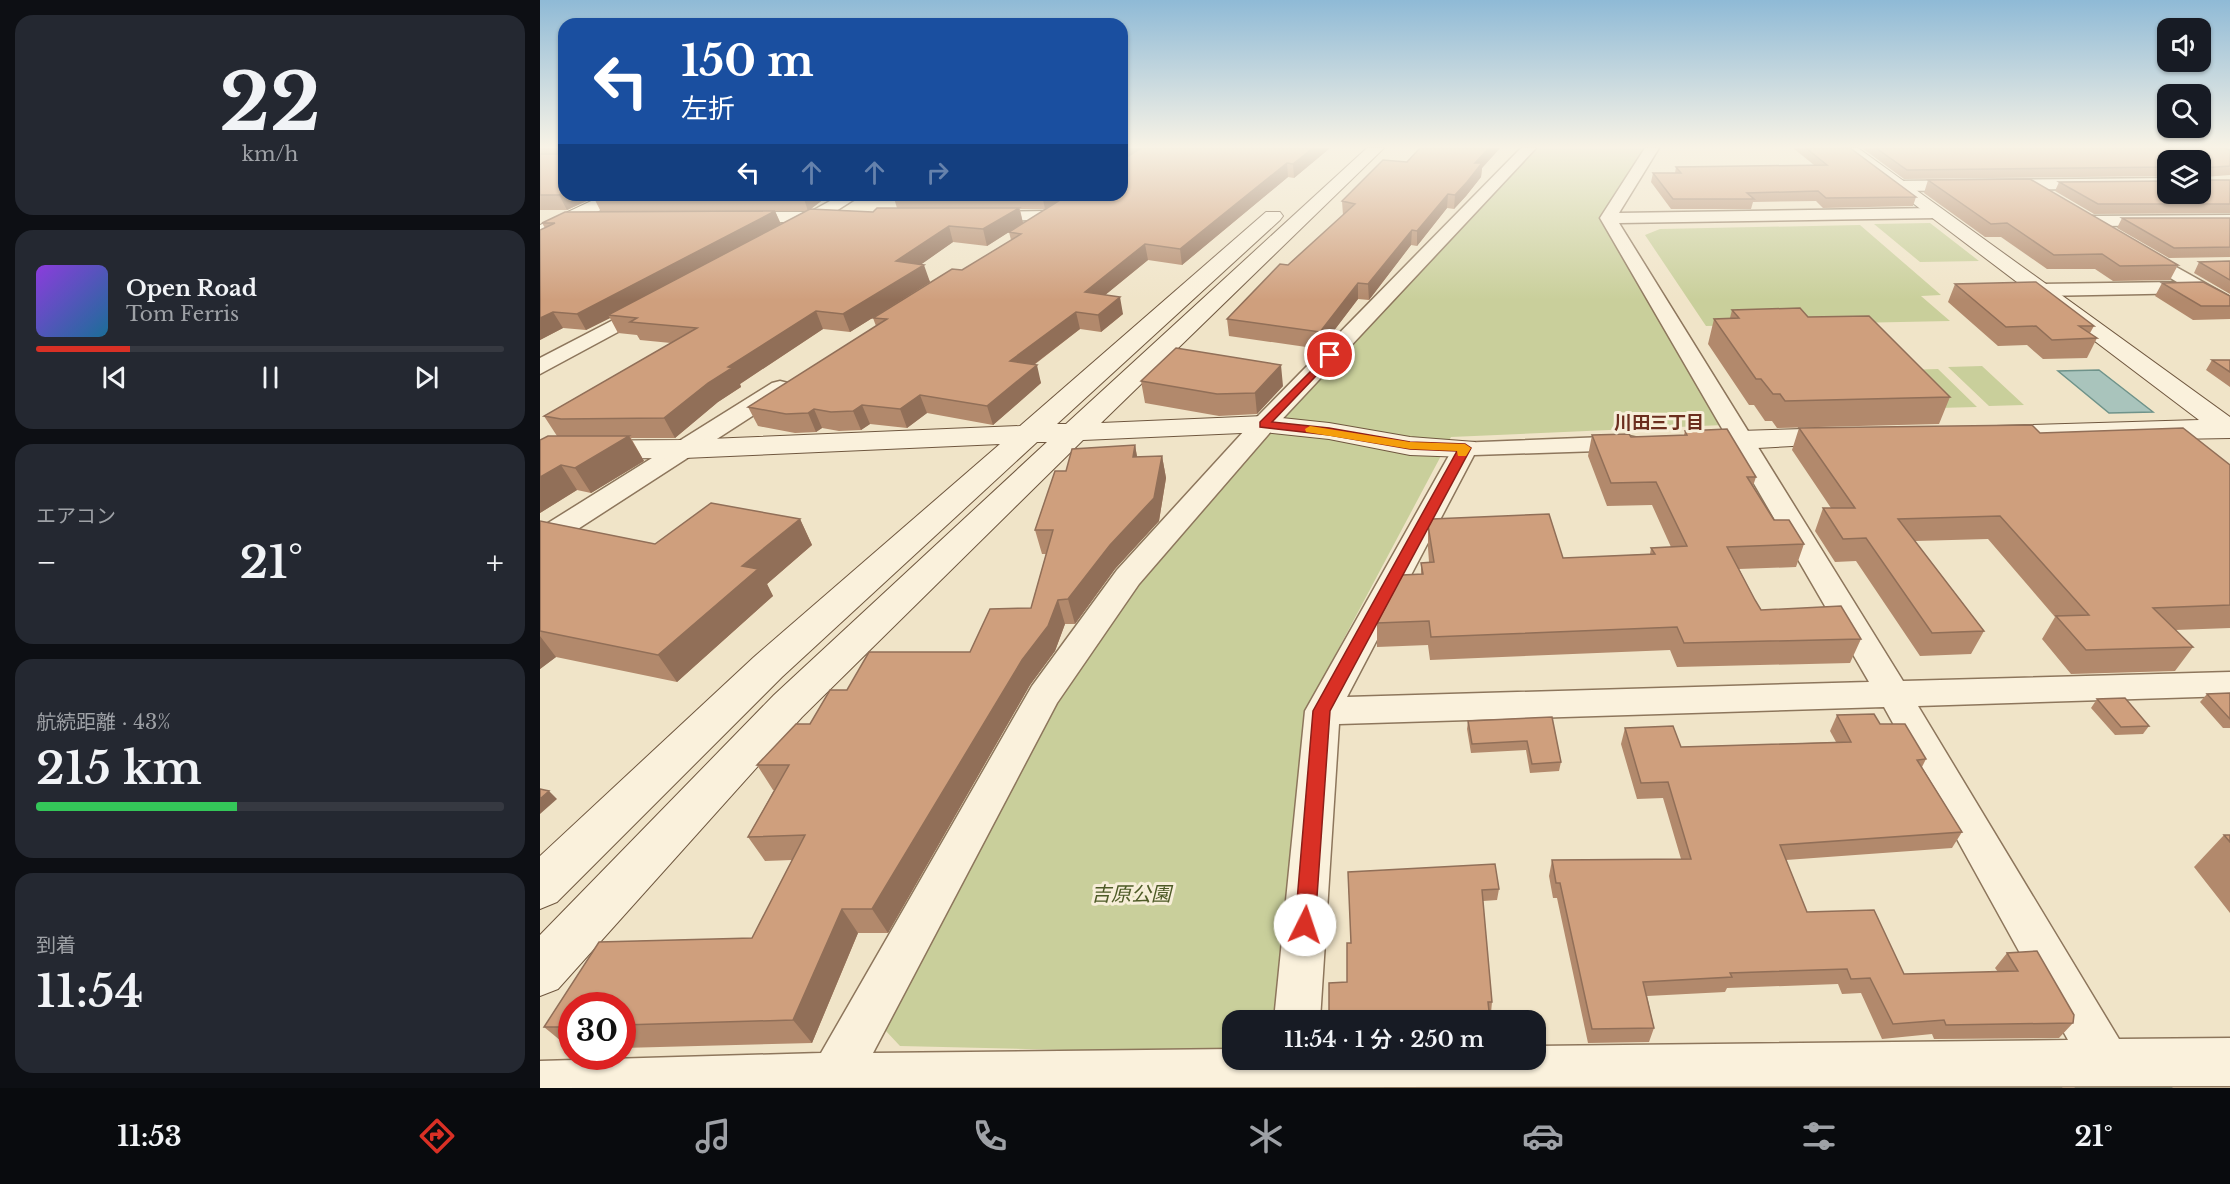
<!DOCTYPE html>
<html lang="ja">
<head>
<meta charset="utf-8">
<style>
	body { margin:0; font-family:"Libre Baskerville","Noto Sans JP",serif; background:#242831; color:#f1f3f6; height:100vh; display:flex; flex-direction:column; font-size:22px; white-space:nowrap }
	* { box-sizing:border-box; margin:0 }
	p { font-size:20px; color:#9ea1a6 }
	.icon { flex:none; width:33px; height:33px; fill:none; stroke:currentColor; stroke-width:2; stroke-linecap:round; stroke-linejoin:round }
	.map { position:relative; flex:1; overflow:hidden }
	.sheet { display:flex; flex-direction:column; gap:15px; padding:15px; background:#0d0f14; width:540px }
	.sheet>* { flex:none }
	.hud { position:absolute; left:18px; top:18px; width:570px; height:183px; border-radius:18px; box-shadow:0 2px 4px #0004; background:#1a4fa0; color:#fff; overflow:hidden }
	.buttons { position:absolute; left:1617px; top:18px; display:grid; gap:12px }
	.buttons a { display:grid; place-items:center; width:54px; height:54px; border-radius:12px; background:#171b24; box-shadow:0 2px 4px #0004; font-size:30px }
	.speed { position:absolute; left:18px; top:992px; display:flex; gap:12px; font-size:30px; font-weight:700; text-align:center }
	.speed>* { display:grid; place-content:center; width:78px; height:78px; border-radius:50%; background:#171b24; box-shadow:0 2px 4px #0004; line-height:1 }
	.speed .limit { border:9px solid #d22; background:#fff; color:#111 }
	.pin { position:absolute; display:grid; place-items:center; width:51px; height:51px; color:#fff; margin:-26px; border:3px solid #fff; border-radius:50%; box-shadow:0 2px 6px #0007 }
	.me { position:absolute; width:66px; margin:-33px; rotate:4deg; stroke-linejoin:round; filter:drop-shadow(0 0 4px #0008) }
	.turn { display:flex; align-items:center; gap:21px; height:126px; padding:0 24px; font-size:27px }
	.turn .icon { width:78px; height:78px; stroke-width:2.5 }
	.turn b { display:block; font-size:42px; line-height:51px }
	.lanes { display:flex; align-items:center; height:57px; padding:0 24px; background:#0003; justify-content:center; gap:30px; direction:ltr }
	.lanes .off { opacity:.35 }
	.big { font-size:45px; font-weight:600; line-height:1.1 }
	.sheet .card { flex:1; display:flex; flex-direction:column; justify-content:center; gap:9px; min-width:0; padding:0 21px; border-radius:18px; background:#242831 }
	.sheet .dial { align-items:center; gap:0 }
	.dial b { font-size:78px; line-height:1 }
	.song { display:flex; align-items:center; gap:18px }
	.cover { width:72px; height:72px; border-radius:9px; background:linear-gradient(135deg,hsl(270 70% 55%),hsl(200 70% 35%)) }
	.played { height:6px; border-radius:3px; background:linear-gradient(90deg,#d93025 20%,#363941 20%) }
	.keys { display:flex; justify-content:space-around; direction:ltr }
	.heat { display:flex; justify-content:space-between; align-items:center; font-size:33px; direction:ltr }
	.charge { height:9px; border-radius:4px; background:linear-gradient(90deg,#34c759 43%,#363941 0) }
	.trip { position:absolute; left:682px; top:1010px; width:324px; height:60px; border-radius:18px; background:#171b24; box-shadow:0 2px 4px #0004; font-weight:600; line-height:60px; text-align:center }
	.menu { display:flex; height:96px; justify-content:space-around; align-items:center; background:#090b0e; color:#9ea1a6 }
	.menu .icon { width:42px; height:42px }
	.menu .current { color:#d93025 }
	.menu b { font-size:27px; color:#f1f3f6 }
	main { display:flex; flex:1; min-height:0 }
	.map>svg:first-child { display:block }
	.green { fill:#c9cf9b }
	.water { fill:#a9c4bc; stroke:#6f938a; stroke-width:1.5 }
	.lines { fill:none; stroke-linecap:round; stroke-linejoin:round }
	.stream { stroke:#6f938a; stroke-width:13 }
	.street-casing { stroke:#8d765c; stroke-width:3 }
	.secondary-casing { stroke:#6f573f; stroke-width:2 }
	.street { fill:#faf1dc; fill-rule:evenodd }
	.secondary { fill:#faf1dc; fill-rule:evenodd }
	.wall { fill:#b2896c; fill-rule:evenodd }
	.shaded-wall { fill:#916f58 }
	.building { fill:#cf9f7d; stroke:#916f58; stroke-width:1.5 }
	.route { fill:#d93025; stroke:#8d1f18; stroke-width:1.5 }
	.slow { fill:#f59e0b }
	.labels { text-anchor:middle; stroke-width:6; stroke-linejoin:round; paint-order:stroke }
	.neighbourhood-label { font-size:18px; font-weight:bold; fill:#6b2e1e; stroke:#f7eed8 }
	.near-park-label { font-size:20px; font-style:italic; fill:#4d5a26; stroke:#f7eed8 }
</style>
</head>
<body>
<main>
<section class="sheet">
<div class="card dial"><b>22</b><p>km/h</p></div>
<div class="card">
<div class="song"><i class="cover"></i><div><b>Open Road</b><p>Tom Ferris</p></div></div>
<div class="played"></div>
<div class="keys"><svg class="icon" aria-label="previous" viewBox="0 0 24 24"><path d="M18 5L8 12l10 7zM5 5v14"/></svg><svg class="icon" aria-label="pause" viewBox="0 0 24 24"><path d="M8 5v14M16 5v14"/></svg><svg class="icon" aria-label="next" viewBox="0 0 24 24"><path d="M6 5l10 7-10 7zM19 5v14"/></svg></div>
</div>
<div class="card"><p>エアコン</p>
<div class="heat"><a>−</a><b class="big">21°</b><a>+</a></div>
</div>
<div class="card"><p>航続距離 · 43%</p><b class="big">215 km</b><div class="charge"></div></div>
<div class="card"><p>到着</p><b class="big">11:54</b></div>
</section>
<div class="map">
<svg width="1690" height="1088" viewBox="0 0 1690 1088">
	<rect width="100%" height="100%" fill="#f0e4c8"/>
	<!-- green -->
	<path class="green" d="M996,148H1107L1061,217L1183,425L911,437L767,708L736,1020H693V1054L360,1046L345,1030L517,695L593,585L725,438Z
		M1390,223L1439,261L1380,262L1334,224Z
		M1320,225L1401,295L1381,296L1410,321L1166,326L1105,235L1120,229Z
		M1442,366L1484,405L1449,406L1408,367Z
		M1398,369L1437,407L1398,408L1361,370Z"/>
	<!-- water -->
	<path class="water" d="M1559,370L1613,412L1569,413L1518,371Z"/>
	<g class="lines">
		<!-- stream -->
		<path class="stream" d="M1541,1086L1626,1088
			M1217,1088L1516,1086"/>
		<!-- street casing -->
		<g class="street-casing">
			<path id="street" d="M981,148H996L733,429L599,584L517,703L333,1053L693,1049V1059H996V1046L1528,1040L1344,707L799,724L780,1020H734L765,711L916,443L1089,436L1098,438L1101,443L1098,448L1089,450L934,455L807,697L1329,682L1060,218L1105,148H1119L1079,213L1396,208L1404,213L1396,218L1079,223L1363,681L1690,672V696L1378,706L1579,1039L1690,1038V1086L0,1088V1061L281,1053L492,686L577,570L715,419Z
				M1628,178V188L1358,191L1350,186L1358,181Z
				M301,195H321L293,213L299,217L291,222H199L191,217L199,212H270Z
				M509,211L515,213L517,216L515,219L442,222L434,217L442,212Z
				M1690,215V225L1552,226L1544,221L1552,216Z
				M1602,248L1690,297V311L1656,293L1501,296L1491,290L1501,284L1637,282L1596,257L1593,253Z
				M108,302L115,304L118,308L115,312L0,374V358Z
				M240,381L248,383L251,388L248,393L10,547L0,550V528L232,383Z"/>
		</g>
		<!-- secondary casing -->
		<g class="secondary-casing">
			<path id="secondary" d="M827,148H844L561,423L724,416L789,423L870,437L935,442L939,448L935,454L925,457L870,455L789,439L724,432L543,440L262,717L18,989L0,996V935L234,695L507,442H497L242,677L17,902L0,909V856L214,657L460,444L144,458L0,459V441L144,440L480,426L726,212H740L743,216L740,220L517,424H526Z
				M1300,148H1318L1690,417V438L1456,442L1446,440L1442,434L1446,428L1456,426L1659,420Z
				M64,195H88L85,199L0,238V225Z
				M1299,428L1309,431L1313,437L1309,443L1199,449L1189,446L1185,440L1189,434L1199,431Z"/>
		</g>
		<!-- street -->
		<use href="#street" class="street"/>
		<!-- secondary -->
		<use href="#secondary" class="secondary"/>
	</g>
	<!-- wall -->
	<path class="wall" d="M0,148H24V195H289L271,209L333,212L357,208L353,195H528L505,209H480L483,223L447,246L413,242L381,264L390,282L310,332L283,329L200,384L201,387L178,402L135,438H91L104,461L51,493L37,490L0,513V440L17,436L4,416L131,343L100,340L97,335L78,333L70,318L46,330L23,328L0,340V230L5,228L2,223L61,212L54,198L27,210H0ZM235,211H266L241,224Z
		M582,148H790L754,178L748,177L642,265L608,260L565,295L583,314L561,332L540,329L494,365L501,383L453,425L387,413L367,428L330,424L321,430L299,431L282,428L276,432L255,433L218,426L208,407L336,326L333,318L422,270L471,240L469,232L582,195Z
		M880,148H960L942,168L941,177L926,196L914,209L907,208L877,246L871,245L829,300L818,299L780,349L689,336L687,319L748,265L803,215L802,201L867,162Z
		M1253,148H1310L1376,197L1373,206L1283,208L1276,201L1213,202L1211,209H1131L1111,182L1113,173H1135L1136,167L1274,165Z
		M1322,148H1685L1690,150V175L1664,177L1665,180H1690V213L1554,214L1515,191L1519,182L1660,194L1628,160V176L1364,179Z
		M1388,180L1638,265L1630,280L1573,281L1555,269H1507L1461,237H1445L1384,193Z
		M1582,218H1690V257L1629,258L1577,228Z
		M1690,261V294L1654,273L1659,262Z
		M1622,283L1690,296V319L1653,320L1615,296Z
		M1415,284L1554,326L1550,333L1557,338L1547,358L1503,359L1487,345L1458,346L1408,302Z
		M1192,310L1268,317L1410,397L1399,424L1237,428L1232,421H1225L1214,405H1209L1168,344L1174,319L1190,318Z
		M1672,360H1690V387L1666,370Z
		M601,381L743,386L717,414L679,416L605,403Z
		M1259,428L1500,433L1690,465V628L1635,630L1653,647L1635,671L1531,674L1502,639L1515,617L1448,539L1375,541L1444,631L1431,654L1380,656L1316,561L1295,562L1275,531L1283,508H1291L1252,450Z
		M1145,431L1216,477L1213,486L1234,520L1264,544L1256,567L1199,569L1215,600L1221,610L1321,639L1310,663L1137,667L1130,650L890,660L888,645L837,647V623L881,574V563L889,562L888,548V525L1023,558L1110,554L1111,548L1131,547L1112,505L1067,506L1048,456L1052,435L1091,437L1144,435Z
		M595,445L597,457L622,456L626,478L619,521L575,569L535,624H525L515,651L490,685L348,933H318L272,1043L82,1048V1005H32V1050L4,1027L59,942L212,938L252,860L225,861L208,837L234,790H233L217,765L256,724H270L290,690H307L329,652H430L450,609L491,608L506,554H502L495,530L515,471H526L532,449Z
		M260,519L272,545L227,584L233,596L137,682L16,657L0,669V521L115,544Z
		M1690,693V728H1683L1660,702L1667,694Z
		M1557,699L1609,726L1603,734L1575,735L1551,708Z
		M1297,715L1340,724L1386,759L1382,767L1422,832L1412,848L1246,860L1267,912L1364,974L1458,972L1455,968L1467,953L1533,1023L1519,1038L1394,1039L1392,1034L1342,1039L1321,993L1302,994L1298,984L1187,988L1185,992L1107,996L1114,1028L1109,1042L1048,1043L1017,898H1013L1009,876L1012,860L1141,859L1123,798L1097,799L1081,744L1085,728L1141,747L1296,742L1290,731Z
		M1012,717L1021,762L1019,771L990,773L986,750L931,753L927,729L928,721Z
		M1684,835H1690V913L1654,867Z
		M808,872L959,889L957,900L943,901L952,1002L951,1013L807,982L811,943Z"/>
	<!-- shaded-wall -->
	<path class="shaded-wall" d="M582,148H603L582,161Z
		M773,148H790L754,178L753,164Z
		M949,148H960L942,168L941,177L926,196L914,209L915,195L935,163Z
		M747,163L748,177L642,265L640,249Z
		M24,192V195H59L27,210L19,195Z
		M908,194L907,208L877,246V231Z
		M263,195H289L268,211L263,196Z
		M502,195H528L505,209Z
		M479,208L483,223L447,246L443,229Z
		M235,211L241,225L68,315L70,318L46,330L37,314Z
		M409,226L413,242L362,278L356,261Z
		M872,230L871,245L829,300L828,284Z
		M605,244L608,260L548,309L545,292Z
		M384,265L390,282L310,332L303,314Z
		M818,283V299L780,349V332Z
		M580,297L583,314L561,332L558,315Z
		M276,311L283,329L200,384L201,387L178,402L135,438L124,418L188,367Z
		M13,312L23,328L0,340V318Z
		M536,312L540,329L475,379L470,361Z
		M497,365L501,383L453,425L447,406Z
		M741,365L743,386L717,414L715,393Z
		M380,395L387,413L367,428L360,409Z
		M322,405L330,424L321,430L313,411Z
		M274,409L282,428L276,432L268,413Z
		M89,436L104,461L51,493L35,468Z
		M595,445L599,468L593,457Z
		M622,456L626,478L619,521L575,569L535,624L528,599Z
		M21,465L37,490L0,513V477Z
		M260,519L272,545L227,584L233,596L137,682L118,655L202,566Z
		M518,600L525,624L515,651L490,685L348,933L332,909Z
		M0,636L16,657L0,669Z
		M9,791L17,799L0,814V799Z
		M302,909L318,933L272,1043L253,1020Z"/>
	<!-- building -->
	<path class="building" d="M18,148H24V192L19,195H0V154H18Z
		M601,148H773L753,164L747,163L640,249L605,244L545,292L580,297L558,315L536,312L470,361L497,365L447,406L380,395L360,409L322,405L313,411L291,412L274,409L268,413L246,414L208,407L347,319L333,318L412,269L422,270L481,234L469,232L528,195H582V160Z
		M880,148H949L935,163H942L927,182L915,195L908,194L877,231L872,230L828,284L818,283L780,332L687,319L740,264L748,265L815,204L802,201L843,160L867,162Z
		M1266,148H1310L1376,197L1286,198L1278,191L1207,193L1214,199H1133L1113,173H1141L1136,167L1287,165Z
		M1336,148H1685L1690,150V166L1662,168L1665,180H1690V204H1558L1519,182L1628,181V194H1660V160H1628V167L1367,170Z
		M1490,179L1638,265L1580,266L1562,254L1514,255L1467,223L1451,224L1388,180Z
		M58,195H263L53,197Z
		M337,208H479L443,229L409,226L356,261L384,265L303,314L276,311L188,367L192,368L168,383L124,418L21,419L4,416L157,328L90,322L97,318L68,315L270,209L333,212Z
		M235,211L37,314L13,312L0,318V230L15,223H2L25,212Z
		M1582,218H1690V247L1634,248Z
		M1690,261V280L1659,262Z
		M1496,282L1554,326H1539L1557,338L1512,340L1496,326L1466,327L1415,284Z
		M1663,282L1690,296V306H1661L1622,283Z
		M1260,308L1268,317L1329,316L1410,397L1245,401L1240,394H1233L1221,379H1216L1174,319L1199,318L1192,310Z
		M636,348L741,365L715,393L677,394L601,381Z
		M1672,360H1690V372Z
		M1492,425L1500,433L1643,428L1690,465V605L1613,608L1653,647L1546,650L1516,616L1549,615L1460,516L1358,519L1444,631L1392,633L1326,538L1303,539L1283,508H1315L1259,428Z
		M1187,429L1216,477H1207L1234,520H1249L1264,544L1187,547L1215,600L1221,610L1301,606L1321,639L1144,643L1137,627L891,637L889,621L837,623L862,575L883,574L881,563L894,562L888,525L892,519L1009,514L1023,558L1115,554L1111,548L1147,546L1116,482L1071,483L1052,435L1089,434L1091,437L1147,435L1145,431Z
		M8,436H89L35,468L21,465L0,477V440Z
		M595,445L593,457L622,456L614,498L570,545L528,599L518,600L508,626L482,660L332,909H302L253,1020L82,1025V1005H32V1027H4L59,942L212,938L265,835L208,837L249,765H217L256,724H270L290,690H307L329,652H430L450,609L491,608L513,530H495L515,471H526L532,449Z
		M171,503L260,519L202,566L218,569L118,655L0,631V521L115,544Z
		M1690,693V719L1667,694Z
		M1585,698L1609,726L1581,727L1557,699Z
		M1334,714L1340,724H1365L1386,759L1377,760L1422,832L1240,845L1267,912L1334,910L1364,974L1478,971L1467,953L1497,951L1534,1015L1533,1023L1406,1025L1404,1020L1353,1024L1330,978L1311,979L1307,969L1190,973L1192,977L1103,982L1114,1028L1052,1029L1020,883H1016L1012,860L1151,859L1128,782L1101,783L1085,728L1133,726L1141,747L1311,742L1297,715Z
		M1012,717L1021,762L992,764L987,741L932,744L928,721Z
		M0,789L9,791L0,799Z
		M1684,835H1690V842Z
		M955,864L959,889L942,890L952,1002H948L950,1020H789V983L807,982V943H811L808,872Z"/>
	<!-- sky -->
	<linearGradient id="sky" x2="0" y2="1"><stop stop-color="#8fbad6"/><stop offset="0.49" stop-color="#f8f3e6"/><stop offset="1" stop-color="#f8f3e6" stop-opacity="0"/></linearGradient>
	<rect width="1690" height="300" fill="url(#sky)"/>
	<!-- route -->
	<path class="route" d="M790,352L795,355L794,357L732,422L789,428L870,442L925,444L931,448L790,711L775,925L772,932L765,935L758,932L755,925L773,711L917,451L870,449L789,435L720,427V422Z"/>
	<!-- slow -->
	<path class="slow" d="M770,426L870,442L925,444L931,448L926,456H918L917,451L870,449L766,432L765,429Z"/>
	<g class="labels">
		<!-- neighbourhood labels -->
		<g class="neighbourhood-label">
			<text x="1119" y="429">川田三丁目</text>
		</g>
		<!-- near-park labels -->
		<g class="near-park-label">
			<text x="591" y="901">吉原公園</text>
		</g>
	</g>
</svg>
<div class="buttons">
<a><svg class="icon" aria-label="sound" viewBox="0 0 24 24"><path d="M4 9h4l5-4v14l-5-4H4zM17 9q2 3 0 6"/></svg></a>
<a><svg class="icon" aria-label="search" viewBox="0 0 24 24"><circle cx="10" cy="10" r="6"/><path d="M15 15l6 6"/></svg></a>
<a><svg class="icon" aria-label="layers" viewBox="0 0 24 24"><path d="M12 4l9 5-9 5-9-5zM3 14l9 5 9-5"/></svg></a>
</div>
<div class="speed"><div class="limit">30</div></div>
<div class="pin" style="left:790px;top:355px;background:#d93025"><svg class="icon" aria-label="arrive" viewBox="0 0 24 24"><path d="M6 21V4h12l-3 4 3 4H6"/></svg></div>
<svg class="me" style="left:765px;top:925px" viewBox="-20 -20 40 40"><circle r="19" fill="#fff"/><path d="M0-13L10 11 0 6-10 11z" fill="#d93025"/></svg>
<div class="trip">11:54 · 1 分 · 250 m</div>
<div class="hud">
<div class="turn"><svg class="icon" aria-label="left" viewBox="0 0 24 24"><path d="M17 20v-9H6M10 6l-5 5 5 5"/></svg><div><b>150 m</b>左折</div></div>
<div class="lanes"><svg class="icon" aria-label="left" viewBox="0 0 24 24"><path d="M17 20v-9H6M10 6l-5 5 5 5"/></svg><svg class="icon off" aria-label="ahead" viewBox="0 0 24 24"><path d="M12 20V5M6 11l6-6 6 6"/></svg><svg class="icon off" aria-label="ahead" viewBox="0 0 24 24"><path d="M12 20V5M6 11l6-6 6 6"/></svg><svg class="icon off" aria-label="right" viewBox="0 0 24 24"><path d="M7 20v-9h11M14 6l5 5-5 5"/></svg></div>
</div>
</div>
</main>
<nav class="menu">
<b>11:53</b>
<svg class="icon current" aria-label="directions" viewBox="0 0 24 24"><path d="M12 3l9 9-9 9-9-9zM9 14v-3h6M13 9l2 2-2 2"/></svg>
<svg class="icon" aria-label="music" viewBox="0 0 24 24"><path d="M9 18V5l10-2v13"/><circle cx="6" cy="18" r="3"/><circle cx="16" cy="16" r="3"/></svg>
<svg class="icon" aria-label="phone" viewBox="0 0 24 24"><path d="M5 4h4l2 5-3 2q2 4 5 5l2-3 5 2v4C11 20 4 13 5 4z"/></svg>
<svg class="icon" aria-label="climate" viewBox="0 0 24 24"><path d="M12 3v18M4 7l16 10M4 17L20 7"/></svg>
<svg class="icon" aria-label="car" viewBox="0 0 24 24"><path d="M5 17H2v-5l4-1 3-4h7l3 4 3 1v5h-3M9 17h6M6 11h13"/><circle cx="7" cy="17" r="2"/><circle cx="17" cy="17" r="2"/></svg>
<svg class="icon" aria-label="filters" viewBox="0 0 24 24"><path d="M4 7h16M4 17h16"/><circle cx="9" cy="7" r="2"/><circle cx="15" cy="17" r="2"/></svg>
<b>21°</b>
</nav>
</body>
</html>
